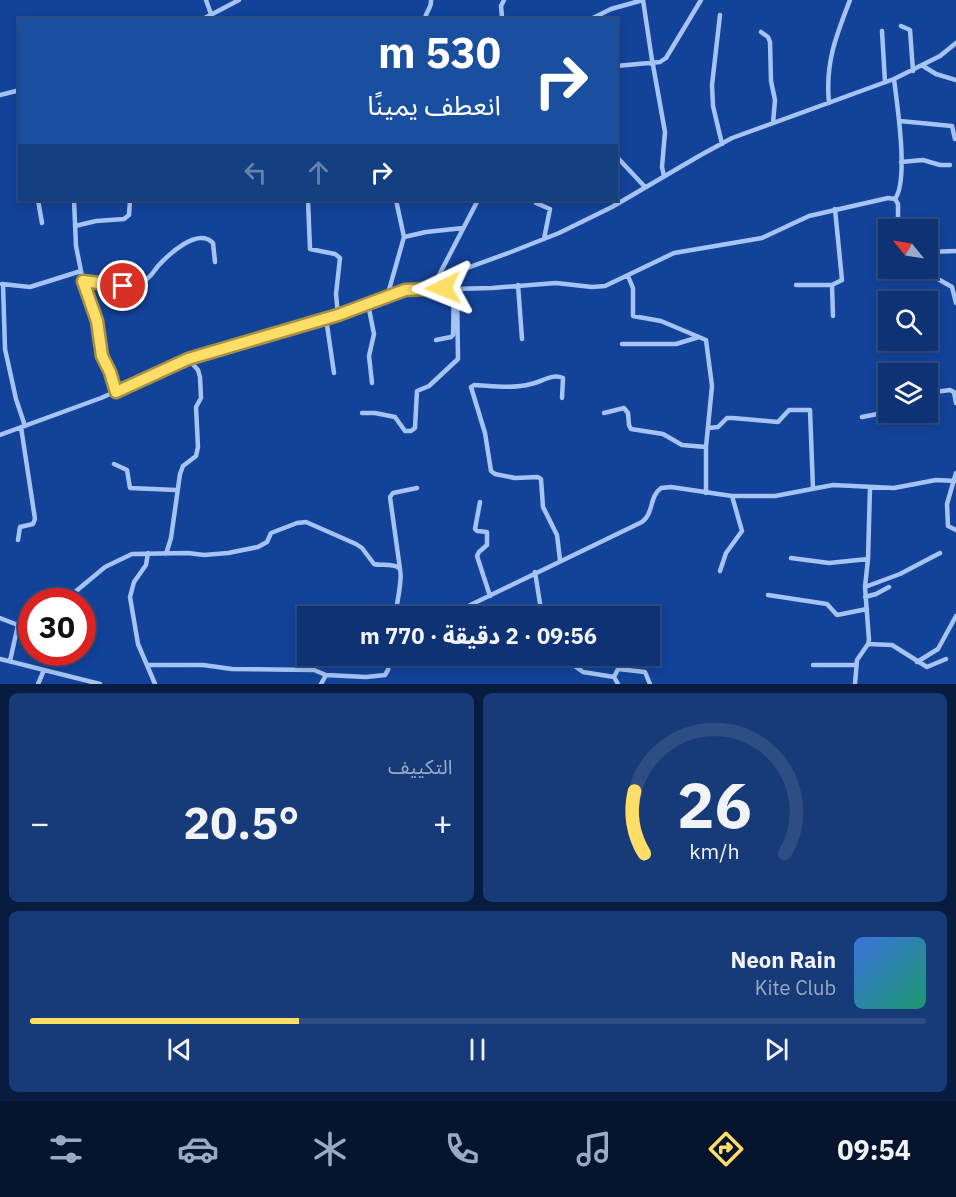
<!DOCTYPE html>
<html lang="ar">
<head>
<meta charset="utf-8">
<style>
	body { margin:0; font-family:"IBM Plex Sans","Noto Sans Arabic",sans-serif; background:#173a78; color:#f1f3f6; direction:rtl; height:100vh; display:flex; flex-direction:column; font-size:22px; white-space:nowrap }
	* { box-sizing:border-box; margin:0 }
	p { font-size:20px; color:#9baac4 }
	.icon { flex:none; width:33px; height:33px; fill:none; stroke:currentColor; stroke-width:2; stroke-linecap:round; stroke-linejoin:round }
	.map { position:relative; height:684px; overflow:hidden; direction:ltr }
	.panel { display:flex; flex-direction:column; gap:9px; padding:9px; background:#081c3f; flex:1 }
	.panel>* { flex:none }
	.hud { position:absolute; left:18px; top:18px; width:600px; height:183px; border-radius:0px; box-shadow:0 3px 9px #0003,0 0 0 2px #2e4d85; direction:rtl; background:#1a4fa0; color:#fff; overflow:hidden }
	.needle { width:39px; rotate:300deg }
	.tools { position:absolute; left:878px; top:219px; display:grid; gap:12px }
	.tools a { display:grid; place-items:center; width:60px; height:60px; border-radius:0px; background:#0e3273; box-shadow:0 3px 9px #0003,0 0 0 2px #2e4d85; font-size:30px }
	.speed { position:absolute; left:18px; top:588px; display:flex; gap:12px; font-size:30px; font-weight:700; text-align:center }
	.speed>* { display:grid; place-content:center; width:78px; height:78px; border-radius:50%; background:#0e3273; box-shadow:0 3px 9px #0003,0 0 0 2px #2e4d85; line-height:1 }
	.speed .limit { border:9px solid #d22; background:#fff; color:#111 }
	.pin { position:absolute; display:grid; place-items:center; width:51px; height:51px; color:#fff; margin:-26px; border:3px solid #fff; border-radius:50%; box-shadow:0 2px 6px #0007 }
	.me { position:absolute; width:66px; margin:-33px; rotate:268deg; stroke-linejoin:round; filter:drop-shadow(0 0 4px #0008) }
	.turn { display:flex; align-items:center; gap:21px; height:126px; padding:0 18px; font-size:27px }
	.turn .icon { width:78px; height:78px; stroke-width:2.5 }
	.turn b { display:block; font-size:42px; line-height:51px }
	.lanes { display:flex; align-items:center; height:57px; padding:0 18px; background:#0003; justify-content:center; gap:30px; direction:ltr }
	.lanes .off { opacity:.35 }
	.big { font-size:45px; font-weight:800; line-height:1.1 }
	.panel .tile { flex:1; display:flex; flex-direction:column; justify-content:center; gap:9px; min-width:0; padding:0 21px; border-radius:9px; background:#173a78 }
	.panel .dial { align-items:center; gap:0 }
	.dial svg { height:156px; overflow:visible; fill:none; stroke:#2e4d85; stroke-width:7; stroke-linecap:round; text-anchor:middle }
	.dial text { fill:#f1f3f6; stroke:none }
	.song { display:flex; align-items:center; gap:18px }
	.cover { width:72px; height:72px; border-radius:9px; background:linear-gradient(135deg,hsl(220 70% 55%),hsl(160 70% 35%)) }
	.played { height:6px; border-radius:3px; background:linear-gradient(90deg,#ffde67 30%,#2e4d85 30%) }
	.keys { display:flex; justify-content:space-around; direction:ltr }
	.heat { display:flex; justify-content:space-between; align-items:center; font-size:33px; direction:ltr }
	.panel .tiles { flex:1; display:grid; gap:9px; grid-template-columns:1fr 1fr }
	.tile:last-child { grid-column:span 2 }
	.trip { position:absolute; left:297px; top:606px; width:363px; height:60px; border-radius:0px; background:#0e3273; box-shadow:0 3px 9px #0003,0 0 0 2px #2e4d85; font-weight:800; line-height:60px; text-align:center; direction:rtl }
	.tab-bar { display:flex; height:96px; justify-content:space-around; align-items:center; background:#06142e; color:#9baac4 }
	.tab-bar .icon { width:42px; height:42px }
	.tab-bar .active { color:#ffde67 }
	.tab-bar b { font-size:27px; color:#f1f3f6 }
	.map>svg:first-child { display:block }
	.lines { fill:none; stroke-linecap:round; stroke-linejoin:round }
	.minor { stroke:#a5c3f3; stroke-width:4.5 }
	.minor-bridge { stroke:#a5c3f3; stroke-width:4.5 }
	.route-casing { stroke:#a69043; stroke-width:15 }
	.route { stroke:#ffde67; stroke-width:10 }
</style>
</head>
<body>
<div class="map">
<svg width="956" height="684" viewBox="0 0 956 684">
	<rect width="100%" height="100%" fill="#124399"/>
	<g class="lines">
		<!-- minor -->
		<path class="minor" d="M206,0L211,14
			M643,0L652,60
			M720,15L712,85L713,106L722,144
			M502,17L501,6L504,0
			M201,20L239,0
			M425,20C425,12 432,8 431,0
			M589,20L611,9L643,0
			M901,26L910,30L913,71
			M882,31L885,82
			M761,32L768,37L770,42L771,81L775,100L773,123
			M653,65L665,132L662,167L664,176
			M616,66L660,62L666,58L701,0
			M923,66L936,74L956,80
			M894,79C897,104 909,180 895,199
			M0,95L20,90
			M829,103C825,63 836,36 850,0
			M900,121L952,126L955,139
			M616,156L645,187
			M901,162L923,160L940,165H950
			M38,200L42,223
			M74,200L76,246L81,271L86,293L97,321L102,356L110,372L116,392
			M308,200L310,249L335,254L340,258L336,294L338,315
			M396,200L404,237
			M535,200L536,203L550,209L544,239
			M75,226L96,221L124,219L129,215L130,200
			M927,252L956,251
			M933,252L938,279L952,287L956,303
			M628,276L633,288V316L661,321L706,340L712,386L706,447V493
			M437,279L478,200
			M83,281C102,283 124,290 142,282C150,279 153,272 158,266C169,254 198,227 213,243L215,262
			M2,284L30,287L81,271
			M3,284L5,349L16,399L25,426
			M518,285L522,339
			M796,285H832L842,280L835,209
			M832,285L833,316
			M412,290L492,288L556,283L592,287L605,286L674,253L762,238L809,216L888,198L895,199L898,204V230
			M387,297L404,237L426,232L463,228
			M368,304L374,334L369,356L372,383
			M326,318L334,373
			M436,340L451,337L453,335L454,288
			M622,344H676L699,337
			M927,393L950,390L954,392L956,403
			M362,413H375L395,417L405,431H411L415,428L417,391L429,386L458,359L457,289
			M604,413L624,408L628,413L629,425L631,429L663,434L682,445L706,447
			M862,417L888,412
			M709,428L718,427L727,418H733L778,422L789,410H810L813,489
			M0,435L101,398L188,359L338,315L511,252L559,233L612,207L699,156L732,138L894,79L940,56L956,43
			M114,464L127,470L130,488L176,490
			M956,473L947,504L948,526L956,530
			M480,502L475,529L477,531L487,532V545L479,552L477,556L490,596
			M18,540L20,527L33,524L35,519L21,427
			M148,553L146,565L134,582L130,597L138,644L155,684
			M166,554L171,538L180,474L183,466L196,456L198,447L196,407L201,398L200,377L198,370L188,359
			M791,558L829,563L868,559
			M560,560L557,535L543,507L541,479L538,477L515,478L495,474L491,471L485,433L471,387L474,385C493,386 512,389 531,384C542,382 552,373 563,378L562,398
			M400,569L390,497L393,493L417,488
			M720,571L726,553L742,531L732,496
			M535,572L542,616
			M865,587L900,574L940,553
			M768,595L827,604L837,615L867,609
			M865,597L876,594L889,587
			M63,602L105,567L132,554L188,553L204,555L228,553L258,547L267,542L271,533L297,523L306,522L356,544L362,548L374,564C381,566 393,563 399,568C404,573 396,608 395,616
			M440,616L460,610L642,522C654,513 649,497 661,488L671,487L732,496H775L833,485L894,488L936,480L956,481
			M0,618L18,625L10,661
			M17,624L32,619
			M868,644L892,645L927,667L946,659
			M561,656L583,672L614,677L618,684
			M0,659L100,684
			M917,662L938,649L956,616
			M147,665H203L232,669L314,670L326,675
			M813,665H856
			M614,677L618,669L645,672L650,684
			M38,684L44,670
			M321,684L326,675L366,677L385,675L388,670L390,656
			M855,684L857,660L868,644L869,640L865,587L868,559L870,488"/>
		<!-- minor-bridge -->
		<path class="minor-bridge" d="M652,60L653,65"/>
	</g>
	<g class="lines">
		<!-- route casing -->
		<g class="route-casing">
			<path id="route" d="M123,286L83,281L97,321L102,356L110,372L116,392L188,359L338,315L405,290L443,288"/>
		</g>
		<!-- route -->
		<use href="#route" class="route"/>
	</g>
</svg>
<div class="tools">
<a><svg class="needle" viewBox="-14 -14 28 28"><path d="M0-13l5 13h-10z" fill="#e53935"/><path d="M0 13l5-13h-10z" fill="#9baac4"/></svg></a>
<a><svg class="icon" aria-label="search" viewBox="0 0 24 24"><circle cx="10" cy="10" r="6"/><path d="M15 15l6 6"/></svg></a>
<a><svg class="icon" aria-label="layers" viewBox="0 0 24 24"><path d="M12 4l9 5-9 5-9-5zM3 14l9 5 9-5"/></svg></a>
</div>
<div class="speed"><div class="limit">30</div></div>
<div class="pin" style="left:123px;top:286px;background:#d93025"><svg class="icon" aria-label="arrive" viewBox="0 0 24 24"><path d="M6 21V4h12l-3 4 3 4H6"/></svg></div>
<svg class="me" style="left:443px;top:288px" viewBox="-20 -20 40 40"><path d="M0-17L14 15 0 8-14 15z" fill="#ffde67" stroke="#fff" stroke-width="4"/></svg>
<div class="trip">09:56 · 2 دقيقة · 770 m</div>
<div class="hud">
<div class="turn"><svg class="icon" aria-label="right" viewBox="0 0 24 24"><path d="M7 20v-9h11M14 6l5 5-5 5"/></svg><div><b>530 m</b>انعطف يمينًا</div></div>
<div class="lanes"><svg class="icon off" aria-label="left" viewBox="0 0 24 24"><path d="M17 20v-9H6M10 6l-5 5 5 5"/></svg><svg class="icon off" aria-label="ahead" viewBox="0 0 24 24"><path d="M12 20V5M6 11l6-6 6 6"/></svg><svg class="icon" aria-label="right" viewBox="0 0 24 24"><path d="M7 20v-9h11M14 6l5 5-5 5"/></svg></div>
</div>
</div>
<section class="panel">
<div class="tiles">
<div class="tile dial"><svg viewBox="0 0 100 80">
<path d="M14 69A42 42 0 1 1 86 69"/>
<path d="M14 69A42 42 0 0 1 9 37" stroke="#ffde67"/>
<text x="50" y="56" font-size="32" font-weight="700">26</text>
<text x="50" y="72" font-size="11">km/h</text>
</svg></div>
<div class="tile"><p>التكييف</p>
<div class="heat"><a>−</a><b class="big">20.5°</b><a>+</a></div>
</div>
<div class="tile">
<div class="song"><i class="cover"></i><div><b>Neon Rain</b><p>Kite Club</p></div></div>
<div class="played"></div>
<div class="keys"><svg class="icon" aria-label="previous" viewBox="0 0 24 24"><path d="M18 5L8 12l10 7zM5 5v14"/></svg><svg class="icon" aria-label="pause" viewBox="0 0 24 24"><path d="M8 5v14M16 5v14"/></svg><svg class="icon" aria-label="next" viewBox="0 0 24 24"><path d="M6 5l10 7-10 7zM19 5v14"/></svg></div>
</div>
</div>
</section>
<nav class="tab-bar">
<b>09:54</b>
<svg class="icon active" aria-label="directions" viewBox="0 0 24 24"><path d="M12 3l9 9-9 9-9-9zM9 14v-3h6M13 9l2 2-2 2"/></svg>
<svg class="icon" aria-label="music" viewBox="0 0 24 24"><path d="M9 18V5l10-2v13"/><circle cx="6" cy="18" r="3"/><circle cx="16" cy="16" r="3"/></svg>
<svg class="icon" aria-label="phone" viewBox="0 0 24 24"><path d="M5 4h4l2 5-3 2q2 4 5 5l2-3 5 2v4C11 20 4 13 5 4z"/></svg>
<svg class="icon" aria-label="climate" viewBox="0 0 24 24"><path d="M12 3v18M4 7l16 10M4 17L20 7"/></svg>
<svg class="icon" aria-label="car" viewBox="0 0 24 24"><path d="M5 17H2v-5l4-1 3-4h7l3 4 3 1v5h-3M9 17h6M6 11h13"/><circle cx="7" cy="17" r="2"/><circle cx="17" cy="17" r="2"/></svg>
<svg class="icon" aria-label="filters" viewBox="0 0 24 24"><path d="M4 7h16M4 17h16"/><circle cx="9" cy="7" r="2"/><circle cx="15" cy="17" r="2"/></svg>
</nav>
</body>
</html>
